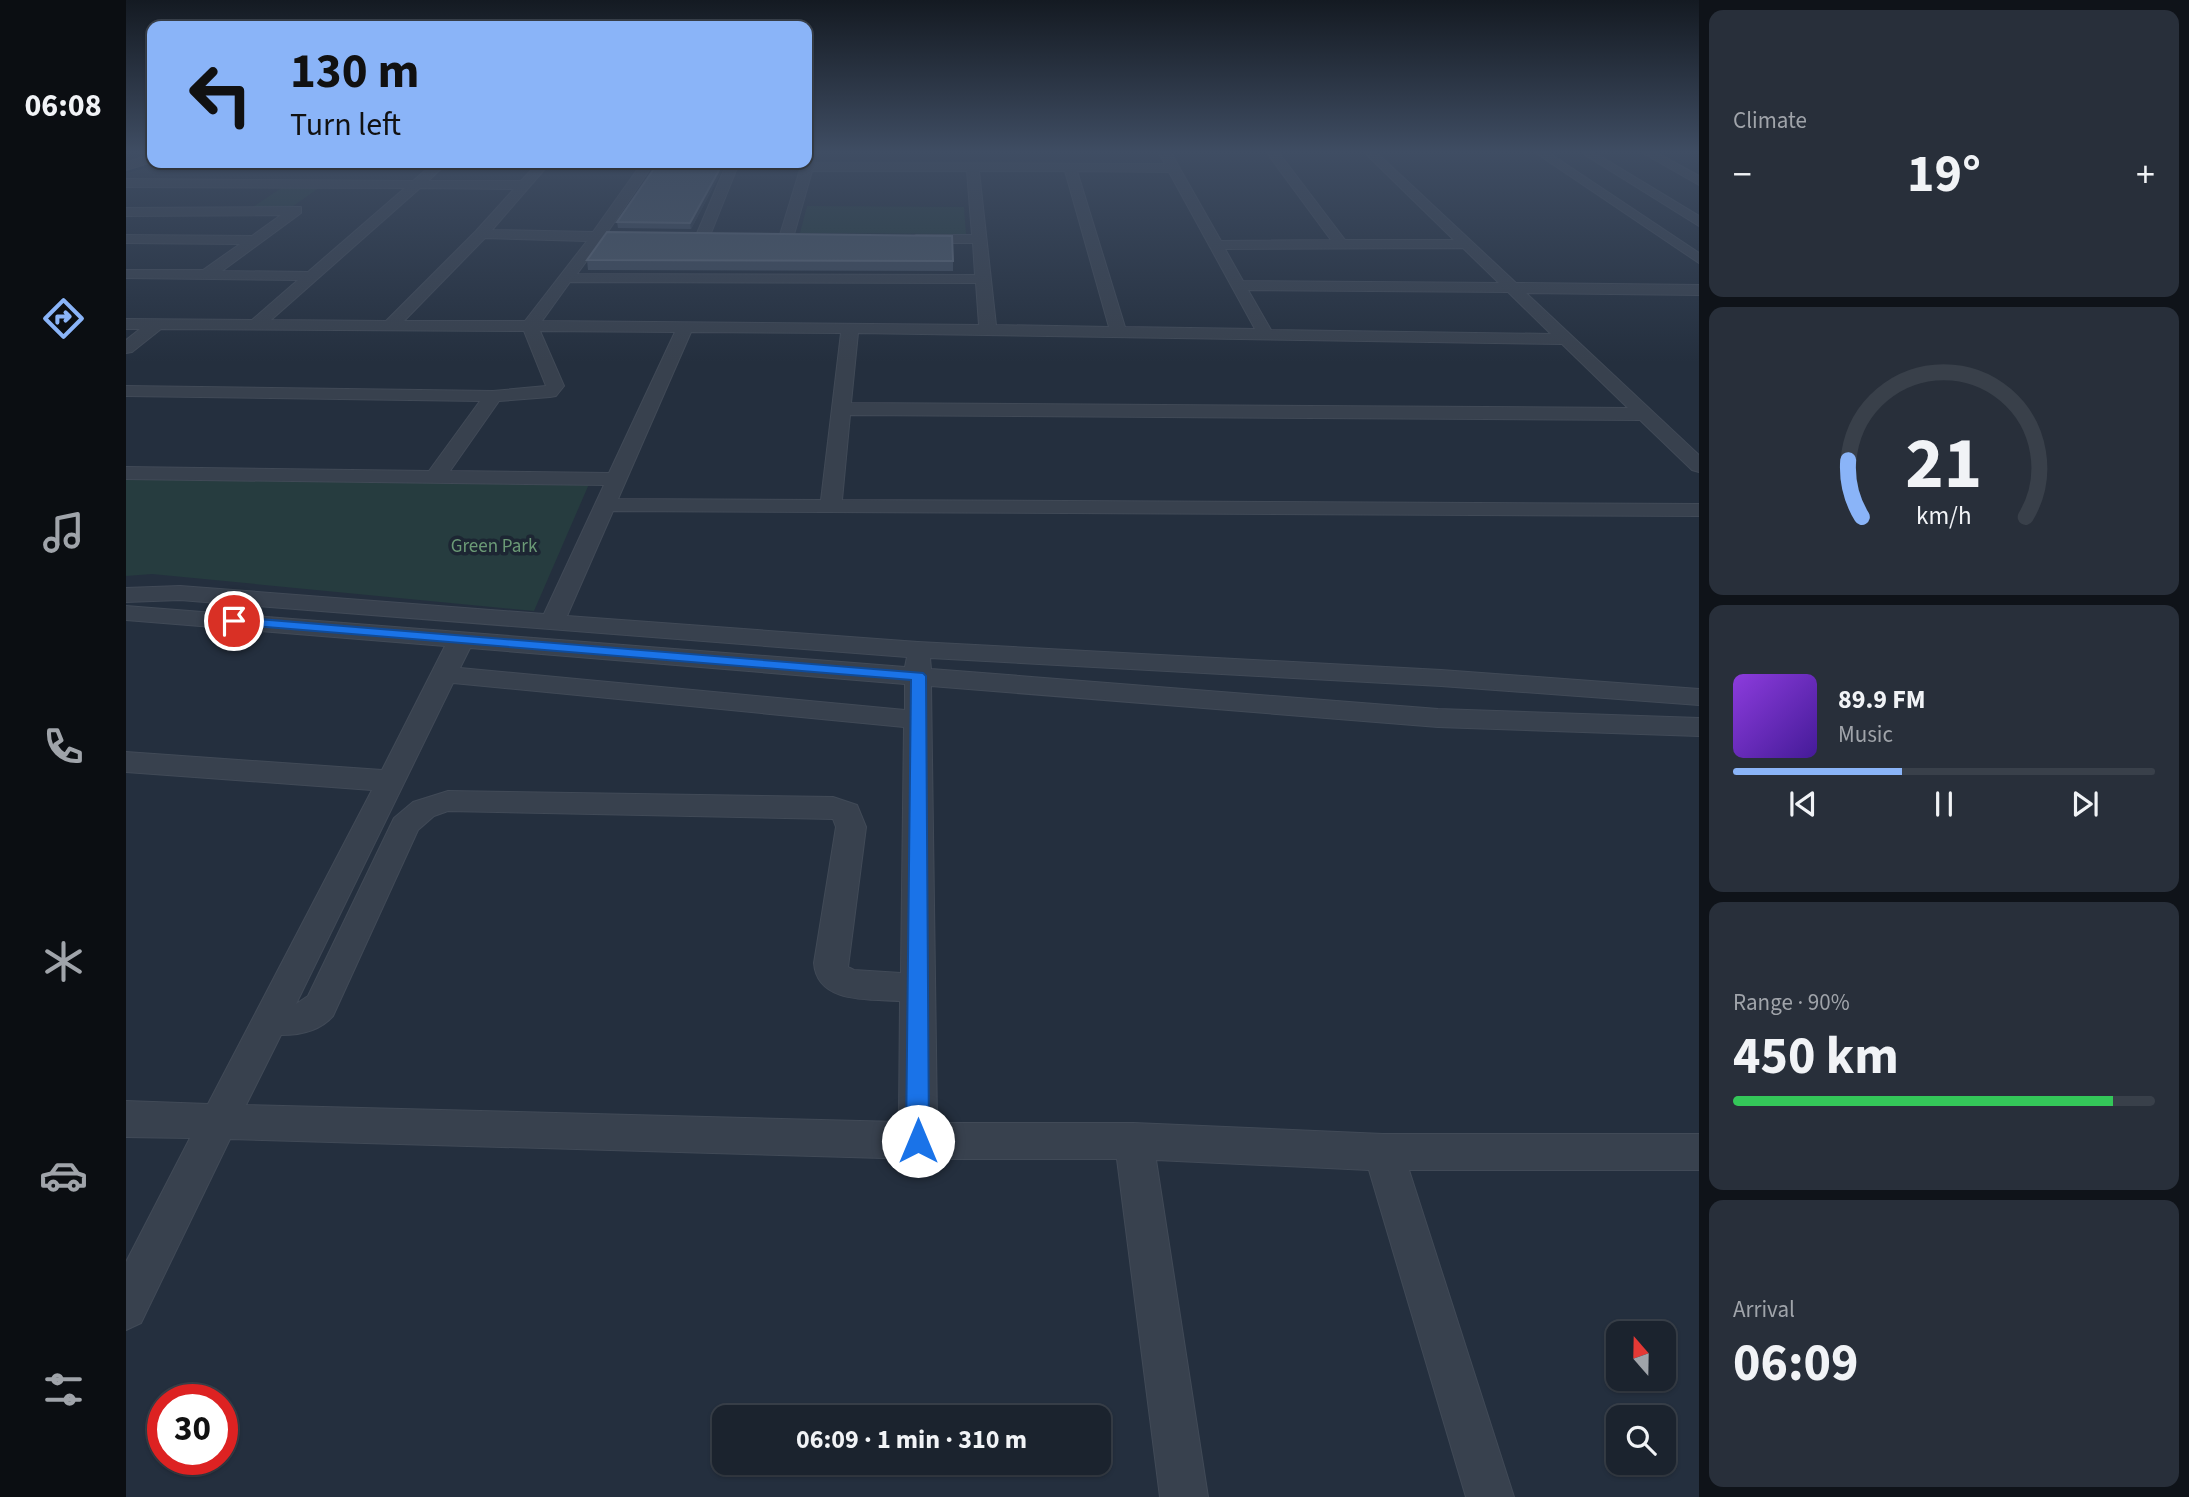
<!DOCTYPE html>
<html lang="en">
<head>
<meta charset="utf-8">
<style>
	body { margin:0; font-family:"Source Sans 3",sans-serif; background:#282f3a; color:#f1f3f6; height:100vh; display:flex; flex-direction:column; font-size:26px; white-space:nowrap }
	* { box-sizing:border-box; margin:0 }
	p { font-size:23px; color:#a0a4aa }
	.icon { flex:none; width:38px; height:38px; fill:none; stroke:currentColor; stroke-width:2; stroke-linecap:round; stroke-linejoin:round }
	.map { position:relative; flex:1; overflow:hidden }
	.details { display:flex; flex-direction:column; gap:10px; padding:10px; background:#0f1319; width:490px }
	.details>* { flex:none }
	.top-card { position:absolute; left:21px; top:21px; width:665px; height:147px; border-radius:14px; box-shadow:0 2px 5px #0004,0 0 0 2px #39404a; background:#8ab4f8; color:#111; overflow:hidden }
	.needle { width:46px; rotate:340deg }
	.fabs { position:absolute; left:1480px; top:1321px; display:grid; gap:14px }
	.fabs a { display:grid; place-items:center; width:70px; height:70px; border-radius:14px; background:#1b232e; box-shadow:0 2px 5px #0004,0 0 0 2px #39404a; font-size:35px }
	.speed { position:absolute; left:21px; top:1384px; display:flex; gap:14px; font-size:35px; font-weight:700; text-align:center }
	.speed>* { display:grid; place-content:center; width:91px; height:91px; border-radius:50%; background:#1b232e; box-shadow:0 2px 5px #0004,0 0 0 2px #39404a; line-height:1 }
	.speed .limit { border:10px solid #d22; background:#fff; color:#111 }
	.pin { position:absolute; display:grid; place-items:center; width:60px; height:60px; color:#fff; margin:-30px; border:4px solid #fff; border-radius:50%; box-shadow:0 2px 7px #0007 }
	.me { position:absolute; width:77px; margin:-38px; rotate:0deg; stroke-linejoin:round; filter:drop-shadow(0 0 5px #0008) }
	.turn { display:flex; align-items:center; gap:24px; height:147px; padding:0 28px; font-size:32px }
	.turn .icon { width:91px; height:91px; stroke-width:2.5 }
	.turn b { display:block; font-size:49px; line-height:60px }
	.big { font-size:52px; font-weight:700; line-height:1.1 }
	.details .card { flex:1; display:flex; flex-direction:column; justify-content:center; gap:10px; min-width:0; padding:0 24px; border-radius:14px; background:#282f3a }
	.details .dial { align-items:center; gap:0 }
	.dial svg { height:182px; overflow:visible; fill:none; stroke:#39404a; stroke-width:7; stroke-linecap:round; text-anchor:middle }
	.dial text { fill:#f1f3f6; stroke:none }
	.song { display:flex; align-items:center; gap:21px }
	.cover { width:84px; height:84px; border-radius:10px; background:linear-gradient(135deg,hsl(270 70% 55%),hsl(260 70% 35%)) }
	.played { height:7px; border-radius:4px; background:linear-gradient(90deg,#8ab4f8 40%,#39404a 40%) }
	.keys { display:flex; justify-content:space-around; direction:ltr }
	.heat { display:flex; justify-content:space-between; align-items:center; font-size:38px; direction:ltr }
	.charge { height:10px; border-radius:5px; background:linear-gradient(90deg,#34c759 90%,#39404a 0) }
	.trip { position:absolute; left:586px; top:1405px; width:399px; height:70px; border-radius:14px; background:#1b232e; box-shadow:0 2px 5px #0004,0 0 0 2px #39404a; font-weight:700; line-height:70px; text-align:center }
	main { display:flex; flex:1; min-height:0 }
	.tabs { display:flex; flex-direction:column; width:126px; justify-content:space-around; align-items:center; background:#0b0e12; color:#a0a4aa }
	.tabs .icon { width:49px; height:49px }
	.tabs .on { color:#8ab4f8 }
	.tabs b { font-size:32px; color:#f1f3f6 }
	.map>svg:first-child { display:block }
	.green { fill:#263c3f }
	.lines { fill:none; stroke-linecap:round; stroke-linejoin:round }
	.stream { stroke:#17263c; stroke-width:4.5 }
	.minor-casing { stroke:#414a57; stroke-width:2 }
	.minor { fill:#38414e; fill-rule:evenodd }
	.wall { fill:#3f4b5c }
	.shaded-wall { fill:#2f3b4b }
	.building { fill:#4b5868; stroke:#5c6777; stroke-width:2 }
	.route { fill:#1a73e8; stroke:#114b97; stroke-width:2 }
	.labels { text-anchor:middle; stroke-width:7; stroke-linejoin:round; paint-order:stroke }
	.far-park-label { font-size:19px; fill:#6b9a76; stroke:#1d2633 }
</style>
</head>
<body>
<main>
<nav class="tabs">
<b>06:08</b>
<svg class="icon on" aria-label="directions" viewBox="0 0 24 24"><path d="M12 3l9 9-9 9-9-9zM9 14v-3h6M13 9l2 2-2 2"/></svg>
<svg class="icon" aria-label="music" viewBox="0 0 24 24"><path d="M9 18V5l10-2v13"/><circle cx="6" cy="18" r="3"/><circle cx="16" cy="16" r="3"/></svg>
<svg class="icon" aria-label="phone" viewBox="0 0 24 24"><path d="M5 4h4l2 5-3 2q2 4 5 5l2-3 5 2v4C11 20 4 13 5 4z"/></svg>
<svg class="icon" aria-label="climate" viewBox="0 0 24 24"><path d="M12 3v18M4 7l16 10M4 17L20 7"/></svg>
<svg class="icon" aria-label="car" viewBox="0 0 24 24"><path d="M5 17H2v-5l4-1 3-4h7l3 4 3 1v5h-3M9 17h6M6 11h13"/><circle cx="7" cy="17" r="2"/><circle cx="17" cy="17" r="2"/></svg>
<svg class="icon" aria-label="filters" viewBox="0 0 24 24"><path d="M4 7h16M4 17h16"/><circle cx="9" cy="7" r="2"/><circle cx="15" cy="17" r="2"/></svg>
</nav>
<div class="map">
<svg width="1573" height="1497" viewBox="0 0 1573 1497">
	<rect width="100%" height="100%" fill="#242f3e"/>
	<!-- green -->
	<path class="green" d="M157,187H194L166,207H127Z
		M681,206L838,207L840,234L674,233Z
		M0,478L463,484L408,611L26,574L0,576Z"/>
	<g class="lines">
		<!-- stream -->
		<path class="stream" d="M0,171L26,163"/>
		<!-- minor casing -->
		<g class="minor-casing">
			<path id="minor" d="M681,153H691L688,163L1039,164L1033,153H1045L1095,241L1205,240L1141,153H1153L1219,240H1328L1239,153H1251L1390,283L1573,285V295L1400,293L1573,455V472L1566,470L1514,420L724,415L716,500L1573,504V516L487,511L441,616L792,642L1315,670L1573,689V705L1315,686L804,658L805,669L1312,709L1573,718V736L1312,727L805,686L811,1123H1008L1257,1134H1573V1170H1283L1388,1497H1340L1243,1170L1030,1160L1082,1497H1034L991,1159H792L104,1139L15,1323L0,1330V1262L64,1138L0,1137V1101L82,1104L246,790L0,772V752L256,770L319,646L0,620V606L779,667L781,657L54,600L0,602V588L54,586L418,614L478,485L0,479V467L303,471L354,401L0,396V386L367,391L420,386L398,331L35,329L6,352L0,353V340L14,329H0V319L126,320L172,280L0,278V270H77L114,244L0,243V235L126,236L155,215L0,216V208L175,207V213L96,271L182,272L279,188L0,187V179L287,181L308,163H321L302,181H395L412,163H424L366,230L467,232L516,163H528L481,233L492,234V240L475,241L451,274L849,275L847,243H790L783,239L790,235H846L841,171H686L667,238L660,242L655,241L653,238L676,163H681ZM853,171H939L983,327L870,325ZM951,171L1043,172L1129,329L999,327ZM294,188L388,189L350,231L260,321L145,320ZM359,238L461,241L399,321H278ZM1337,248L1373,283L1117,281L1099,249ZM444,282L850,283L853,325L416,321ZM1122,290L1382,292L1425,334L1145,330ZM414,331L549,332L483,473L324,471L373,401L424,397L430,396L438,386ZM565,332L715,333L695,500L492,499ZM732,333L1436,344L1502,408L725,403ZM344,648L779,684V710L334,668ZM327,683L778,727L775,973L728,970L722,967L740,827L731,805L707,797L322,791L287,802L268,818L182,996L170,1004ZM322,811L707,819L710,827L688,963C691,1004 743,999 774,1001L773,1122L120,1105L155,1035C174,1035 194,1031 207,1016L292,830L308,816Z
				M1410,153H1423L1573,253V263Z
				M1456,153H1469L1573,216V226Z
				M1517,153H1531L1573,176V185Z
				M26,155V162L0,170V162Z
				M601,163H613L583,238L576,242L571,241L569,238Z"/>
		</g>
		<!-- minor -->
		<use href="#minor" class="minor"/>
	</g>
	<!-- wall -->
	<path class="wall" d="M532,163H600L565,229L492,228L491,222Z
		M461,260L827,261V271L462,270Z"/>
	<!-- shaded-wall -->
	<path class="shaded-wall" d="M597,163H600L565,229L564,223Z"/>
	<!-- building -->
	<path class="building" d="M532,163H597L564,223L491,222Z
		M481,232L826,236L827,261L461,260Z"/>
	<!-- sky -->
	<linearGradient id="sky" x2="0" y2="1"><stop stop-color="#141a22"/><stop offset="0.42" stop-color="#3f4d63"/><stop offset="1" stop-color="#3f4d63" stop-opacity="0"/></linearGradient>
	<rect width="1573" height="362" fill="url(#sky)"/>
	<!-- route -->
	<path class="route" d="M108,617L797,673L800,676L803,1141L799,1148L792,1151L784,1148L780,1141L785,680L103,624V618Z"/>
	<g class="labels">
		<!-- far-park labels -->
		<g class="far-park-label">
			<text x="368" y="552">Green Park</text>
		</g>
	</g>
</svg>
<div class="fabs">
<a><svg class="needle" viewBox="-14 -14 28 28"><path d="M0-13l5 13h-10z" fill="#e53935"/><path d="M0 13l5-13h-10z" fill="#a0a4aa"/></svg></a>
<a><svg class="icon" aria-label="search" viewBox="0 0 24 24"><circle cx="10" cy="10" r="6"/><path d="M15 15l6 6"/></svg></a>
</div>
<div class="speed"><div class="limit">30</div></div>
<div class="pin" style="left:108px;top:621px;background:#d93025"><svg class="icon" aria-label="arrive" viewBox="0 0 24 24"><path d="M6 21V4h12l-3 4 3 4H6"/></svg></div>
<svg class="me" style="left:792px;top:1141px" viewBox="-20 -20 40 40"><circle r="19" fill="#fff"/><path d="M0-13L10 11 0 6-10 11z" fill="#1a73e8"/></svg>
<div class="trip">06:09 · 1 min · 310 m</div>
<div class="top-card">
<div class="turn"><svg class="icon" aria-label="left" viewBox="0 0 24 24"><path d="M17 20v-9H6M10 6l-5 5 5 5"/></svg><div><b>130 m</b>Turn left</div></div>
</div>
</div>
<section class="details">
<div class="card"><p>Climate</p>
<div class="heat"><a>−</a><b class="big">19°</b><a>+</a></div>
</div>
<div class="card dial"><svg viewBox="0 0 100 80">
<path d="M14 69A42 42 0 1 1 86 69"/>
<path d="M14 69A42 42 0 0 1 8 44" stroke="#8ab4f8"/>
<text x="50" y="56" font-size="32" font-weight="700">21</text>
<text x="50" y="72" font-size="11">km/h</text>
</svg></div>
<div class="card">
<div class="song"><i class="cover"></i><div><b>89.9 FM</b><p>Music</p></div></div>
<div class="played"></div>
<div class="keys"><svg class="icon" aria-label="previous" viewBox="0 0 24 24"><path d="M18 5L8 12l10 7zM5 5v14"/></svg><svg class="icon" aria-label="pause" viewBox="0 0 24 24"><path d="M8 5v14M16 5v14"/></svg><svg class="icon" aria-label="next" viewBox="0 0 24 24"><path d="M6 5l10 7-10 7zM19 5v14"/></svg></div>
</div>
<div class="card"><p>Range · 90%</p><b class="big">450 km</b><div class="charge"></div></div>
<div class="card"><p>Arrival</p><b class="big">06:09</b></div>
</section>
</main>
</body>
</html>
